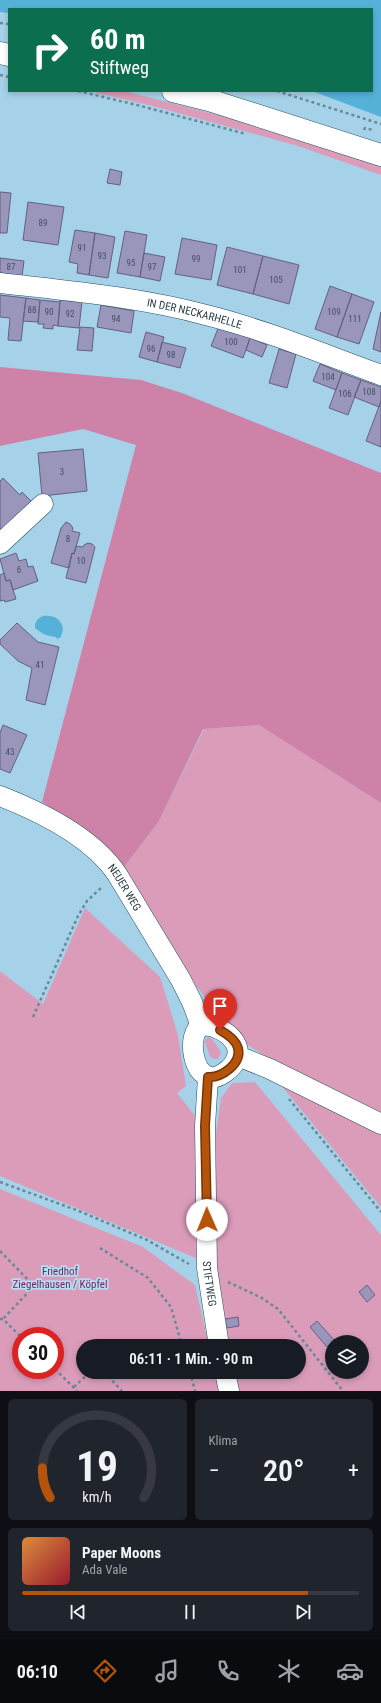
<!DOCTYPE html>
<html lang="de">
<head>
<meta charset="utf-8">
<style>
	body { margin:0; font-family:"Roboto Condensed",sans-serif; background:#20242c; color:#f1f3f6; height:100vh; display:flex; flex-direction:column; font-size:15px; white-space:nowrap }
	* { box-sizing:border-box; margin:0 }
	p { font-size:13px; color:#9ea1a6 }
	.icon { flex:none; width:22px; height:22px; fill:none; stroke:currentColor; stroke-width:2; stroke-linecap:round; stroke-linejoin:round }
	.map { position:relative; height:1391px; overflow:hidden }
	.sheet { display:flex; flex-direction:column; gap:8px; padding:8px; background:#0d0f14; flex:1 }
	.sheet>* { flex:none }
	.top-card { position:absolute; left:8px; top:8px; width:365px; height:84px; border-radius:0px; box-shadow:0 2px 6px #0003; background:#0b6e4f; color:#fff; overflow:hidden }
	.buttons { position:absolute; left:325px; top:1335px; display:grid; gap:8px }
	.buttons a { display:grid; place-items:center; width:44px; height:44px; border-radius:50%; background:#171b24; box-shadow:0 2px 6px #0003; font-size:20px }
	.speed { position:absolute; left:12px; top:1327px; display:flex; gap:8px; font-size:20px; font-weight:700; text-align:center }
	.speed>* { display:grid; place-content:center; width:52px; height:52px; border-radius:50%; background:#171b24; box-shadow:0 2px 6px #0003; line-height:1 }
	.speed .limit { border:6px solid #d22; background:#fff; color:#111 }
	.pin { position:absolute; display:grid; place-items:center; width:34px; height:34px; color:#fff; margin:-41px -17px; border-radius:50% 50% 50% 0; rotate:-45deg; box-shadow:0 0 4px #0007 }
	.pin .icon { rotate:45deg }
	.me { position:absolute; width:44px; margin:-22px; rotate:359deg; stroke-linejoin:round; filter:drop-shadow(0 0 3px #0008) }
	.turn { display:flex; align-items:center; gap:14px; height:84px; padding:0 16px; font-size:18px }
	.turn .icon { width:52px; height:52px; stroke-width:2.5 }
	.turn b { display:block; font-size:28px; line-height:34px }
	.big { font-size:30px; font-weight:600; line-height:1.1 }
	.sheet .tile { flex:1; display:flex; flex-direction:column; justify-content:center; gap:6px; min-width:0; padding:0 14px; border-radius:6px; background:#20242c }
	.sheet .dial { align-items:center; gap:0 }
	.dial svg { height:104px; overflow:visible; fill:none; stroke:#363941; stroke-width:7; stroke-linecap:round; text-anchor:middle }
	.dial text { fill:#f1f3f6; stroke:none }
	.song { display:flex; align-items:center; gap:12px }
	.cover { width:48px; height:48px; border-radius:6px; background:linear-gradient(135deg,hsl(30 70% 55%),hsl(350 70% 35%)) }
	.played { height:4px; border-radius:2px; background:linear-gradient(90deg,#b45309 85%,#363941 85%) }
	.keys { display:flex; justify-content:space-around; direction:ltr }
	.heat { display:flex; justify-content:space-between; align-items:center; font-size:22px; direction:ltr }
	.sheet .tiles { flex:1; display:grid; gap:8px; grid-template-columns:1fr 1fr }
	.tile:last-child { grid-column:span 2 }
	.trip { position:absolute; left:76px; top:1339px; width:230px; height:40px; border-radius:20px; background:#171b24; box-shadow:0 2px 6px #0003; font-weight:600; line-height:40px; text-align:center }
	.tabs { display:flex; height:64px; justify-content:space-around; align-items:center; background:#090b0e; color:#9ea1a6 }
	.tabs .icon { width:28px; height:28px }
	.tabs .current { color:#b45309 }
	.tabs b { font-size:18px; color:#f1f3f6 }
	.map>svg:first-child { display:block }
	.green { fill:#db9cba; fill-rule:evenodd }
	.forest { fill:#ce82a8 }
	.water { fill:#56b1d9 }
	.building { fill:#9995bb; stroke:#646084 }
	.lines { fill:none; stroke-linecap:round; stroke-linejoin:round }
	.minor-casing { stroke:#244f61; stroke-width:21 }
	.major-casing { stroke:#244f61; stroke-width:23 }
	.path { stroke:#698999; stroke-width:2.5; stroke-dasharray:3 3; stroke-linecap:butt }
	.minor { stroke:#fff; stroke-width:20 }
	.major { stroke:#fff; stroke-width:22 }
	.route-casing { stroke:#753606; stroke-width:10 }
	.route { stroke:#b45309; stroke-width:7 }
	.labels { text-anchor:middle; stroke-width:3.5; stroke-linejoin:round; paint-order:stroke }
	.number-label { font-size:9px; fill:#445161 }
	.street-label { font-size:11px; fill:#283a43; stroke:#b2dff5 }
	.park-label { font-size:11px; fill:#7c2356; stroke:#b2dff5 }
</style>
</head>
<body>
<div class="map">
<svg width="381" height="1391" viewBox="0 0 381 1391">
	<rect width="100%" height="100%" fill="#a5d2e8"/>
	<!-- green -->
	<path class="green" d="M88,91H124L226,117L330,149L381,167V175L298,146L153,106Z
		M259,725L381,803V1116L274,1062L242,1041L215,1011L179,963L124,867L159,821L204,729Z
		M85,908L160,977L178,1035L186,1086L177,1093L203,1126V1261L0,1176V971L43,1004Z
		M208,1037L213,1040L221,1052L218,1059H215L210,1057L205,1042V1040Z
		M276,1079L381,1133V1208L375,1200Z
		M255,1082L381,1235V1391H236L232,1372H299V1346H227L215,1282L216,1134L221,1098L232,1083ZM332,1342H362V1372H332Z
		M0,1189L143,1247L195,1285L209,1346H83V1372H215L220,1391H0ZM21,1336H55V1370H21Z"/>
	<!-- forest -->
	<path class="forest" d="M0,367L141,380L182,393L381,473V803L259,725L203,729L159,821L124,867C97,840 75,822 42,802L136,445L83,429L0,446Z"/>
	<!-- water -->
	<path class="water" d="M0,0H381V117L312,91H372V9H9V13L0,12Z
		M43,616C53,615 61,618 63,629L61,637L57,639L56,637C47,636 42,634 35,628C35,621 37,619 43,616Z"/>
	<!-- building -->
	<path class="building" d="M110,169L122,172L120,185L107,183Z
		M0,192L11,193L7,233H0Z
		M28,202L64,207L58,245L23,240Z
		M75,230L95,233L89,275L77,273L78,264L69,262Z
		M125,231L147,235L140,277L117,273Z
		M95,233L115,237L108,278L89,275Z
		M182,238L217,245L211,280L175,274Z
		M227,247L263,256L253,294L217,285Z
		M144,253L165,257L160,281L140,277Z
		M263,256L299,265L289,304L253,294Z
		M0,258L24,261L22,276L0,273Z
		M330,286L352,294L337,337L315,329Z
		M352,294L374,302L359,344L337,337Z
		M0,295L26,298L21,341L8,340L10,318L0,317Z
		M26,298L40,300L38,322L23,321Z
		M40,300L60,302L58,326L53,325V329L43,328L44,324H38Z
		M60,300L82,302L79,328L58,326Z
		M101,305L134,311L131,333L97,327Z
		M381,312V352L373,349Z
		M219,326L250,338L243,358L211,346Z
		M80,327L94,328L92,351L77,350Z
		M146,332L164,337L157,362L139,357Z
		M250,338L267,345L262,357L246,350Z
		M162,342L186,348L180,368L157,362Z
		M279,349L296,354L287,388L269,383Z
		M320,364L342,373L336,390L313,381Z
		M342,373L361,380L348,415L329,408Z
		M361,380L381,387V401L379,407L354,397Z
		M381,401V447L366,441Z
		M83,449L87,491L42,496L38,453Z
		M3,478L20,495L22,492L34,504L0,539V481Z
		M66,522L70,524L73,528L72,531L80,533L74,554L72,553L69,568L51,563L61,528Z
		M88,543L92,544L95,547L86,583L66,578L72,553L74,554L76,546L83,547L84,545Z
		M16,553L19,561L26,559L28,567L33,566L38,581L13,590L10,580L6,581L0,559Z
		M4,573L6,581L10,580L16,599L5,602L4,600L0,601V575Z
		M17,623L38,642L59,647L45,705L26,700L32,668L18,661L0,644V640Z
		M3,725L27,735L10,773L0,769V733Z
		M367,1285L375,1295L367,1302L359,1292Z
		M238,1317L239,1326L227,1328L225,1319Z
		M317,1321L334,1340L327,1347L310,1327Z"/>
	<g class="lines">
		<!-- minor casing -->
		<g class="minor-casing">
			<g id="minor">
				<path id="s1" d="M0,283C69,291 139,297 206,315C266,330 323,354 381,375"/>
				<path d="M0,544L43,504"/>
				<path id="s2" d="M0,796C41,812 92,837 117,874L181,980L192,1002L201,1026"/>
				<path d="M204,1025C231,1028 253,1053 224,1073C193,1094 183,1029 204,1025Z"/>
				<path d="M238,1056L270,1069L381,1124"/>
				<path id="s3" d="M208,1077L205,1126L207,1268L219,1346"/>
				<path d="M225,1372L229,1391"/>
			</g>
		</g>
		<!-- major casing -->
		<g class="major-casing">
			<path id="major" d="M0,53L9,55
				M173,91L209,100L381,155"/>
		</g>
		<!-- path -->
		<path class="path" d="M0,23L9,24
			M0,75L9,77
			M78,91L137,105L246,134
			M277,91L381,124
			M364,130L365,128L373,130
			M33,1017L78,916L87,901L103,886
			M289,1099L381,1212
			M0,1182L79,1211L147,1240L189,1264
			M100,1248L148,1278L171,1307L182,1346
			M0,1251L34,1286L3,1319
			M228,1282L262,1298L278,1309L343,1391
			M0,1319H3L21,1337
			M55,1369L77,1391
			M104,1372L122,1391
			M190,1372L195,1391
			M74,1387L90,1372"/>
		<!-- minor -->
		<use href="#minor" class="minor"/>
		<!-- major -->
		<use href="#major" class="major"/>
	</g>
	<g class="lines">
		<!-- route casing -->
		<g class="route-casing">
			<path id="route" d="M207,1220L205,1126L208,1077C221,1078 242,1064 238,1048C236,1040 227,1034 220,1030"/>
		</g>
		<!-- route -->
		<use href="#route" class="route"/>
	</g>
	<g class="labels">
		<!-- number labels -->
		<g class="number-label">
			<text x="43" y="226">89</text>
			<text x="82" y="251">91</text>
			<text x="102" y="259">93</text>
			<text x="196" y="262">99</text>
			<text x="131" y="266">95</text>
			<text x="11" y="270">87</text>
			<text x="152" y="270">97</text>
			<text x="240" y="273">101</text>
			<text x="276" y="283">105</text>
			<text x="32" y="313">88</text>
			<text x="49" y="315">90</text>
			<text x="334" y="315">109</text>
			<text x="70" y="317">92</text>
			<text x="116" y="322">94</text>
			<text x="355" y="322">111</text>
			<text x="231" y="345">100</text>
			<text x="151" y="352">96</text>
			<text x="171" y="358">98</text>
			<text x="328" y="380">104</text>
			<text x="369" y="395">108</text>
			<text x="345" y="397">106</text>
			<text x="62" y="475">3</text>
			<text x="68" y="542">8</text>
			<text x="81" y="564">10</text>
			<text x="19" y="573">6</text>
			<text x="40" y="668">41</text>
			<text x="10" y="755">43</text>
		</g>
		<!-- street labels -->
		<g class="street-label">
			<text dy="4" stroke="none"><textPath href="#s1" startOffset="197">IN DER NECKARHELLE</textPath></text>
			<text dy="4" stroke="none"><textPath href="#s2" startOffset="158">NEUER WEG</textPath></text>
			<text dy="4" stroke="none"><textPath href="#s3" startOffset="207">STIFTWEG</textPath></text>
		</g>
		<!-- park labels -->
		<g class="park-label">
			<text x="60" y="1275">Friedhof<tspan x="60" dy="13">Ziegelhausen / Köpfel</tspan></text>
		</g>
	</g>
</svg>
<div class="buttons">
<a><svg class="icon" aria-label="layers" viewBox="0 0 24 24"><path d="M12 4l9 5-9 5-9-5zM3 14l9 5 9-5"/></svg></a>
</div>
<div class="speed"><div class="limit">30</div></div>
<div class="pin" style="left:220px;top:1030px;background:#d93025"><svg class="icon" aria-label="arrive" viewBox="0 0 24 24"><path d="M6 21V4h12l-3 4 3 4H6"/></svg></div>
<svg class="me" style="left:207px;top:1220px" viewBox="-20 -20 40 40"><circle r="19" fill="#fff"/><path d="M0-13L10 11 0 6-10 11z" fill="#b45309"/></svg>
<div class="trip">06:11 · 1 Min. · 90 m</div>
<div class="top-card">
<div class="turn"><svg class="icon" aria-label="right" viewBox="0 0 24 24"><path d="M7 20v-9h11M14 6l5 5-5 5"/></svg><div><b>60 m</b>Stiftweg</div></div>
</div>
</div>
<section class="sheet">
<div class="tiles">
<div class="tile dial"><svg viewBox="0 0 100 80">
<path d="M14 69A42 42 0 1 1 86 69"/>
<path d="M14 69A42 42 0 0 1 8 46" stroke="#b45309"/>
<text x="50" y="56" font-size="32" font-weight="700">19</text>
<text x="50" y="72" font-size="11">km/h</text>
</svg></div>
<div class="tile"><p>Klima</p>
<div class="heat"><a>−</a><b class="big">20°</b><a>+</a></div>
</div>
<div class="tile">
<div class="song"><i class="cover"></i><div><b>Paper Moons</b><p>Ada Vale</p></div></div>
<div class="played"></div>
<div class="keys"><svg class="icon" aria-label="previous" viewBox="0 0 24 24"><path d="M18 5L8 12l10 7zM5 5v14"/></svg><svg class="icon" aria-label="pause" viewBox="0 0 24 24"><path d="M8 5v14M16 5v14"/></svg><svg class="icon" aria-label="next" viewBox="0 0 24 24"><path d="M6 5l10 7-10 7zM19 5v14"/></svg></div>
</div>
</div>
</section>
<nav class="tabs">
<b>06:10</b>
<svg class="icon current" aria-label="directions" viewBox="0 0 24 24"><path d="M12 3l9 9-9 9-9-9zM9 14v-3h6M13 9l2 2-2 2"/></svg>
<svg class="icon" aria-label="music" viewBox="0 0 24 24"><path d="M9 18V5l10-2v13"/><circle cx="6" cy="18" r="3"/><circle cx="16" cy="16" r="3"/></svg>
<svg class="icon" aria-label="phone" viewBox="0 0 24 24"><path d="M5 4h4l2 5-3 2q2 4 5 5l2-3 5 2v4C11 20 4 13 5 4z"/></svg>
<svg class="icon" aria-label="climate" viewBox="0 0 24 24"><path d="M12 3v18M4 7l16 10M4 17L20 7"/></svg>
<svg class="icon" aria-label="car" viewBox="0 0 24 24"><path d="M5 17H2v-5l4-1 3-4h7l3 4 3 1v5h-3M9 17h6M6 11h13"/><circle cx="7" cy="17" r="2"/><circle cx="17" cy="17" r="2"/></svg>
</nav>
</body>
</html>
